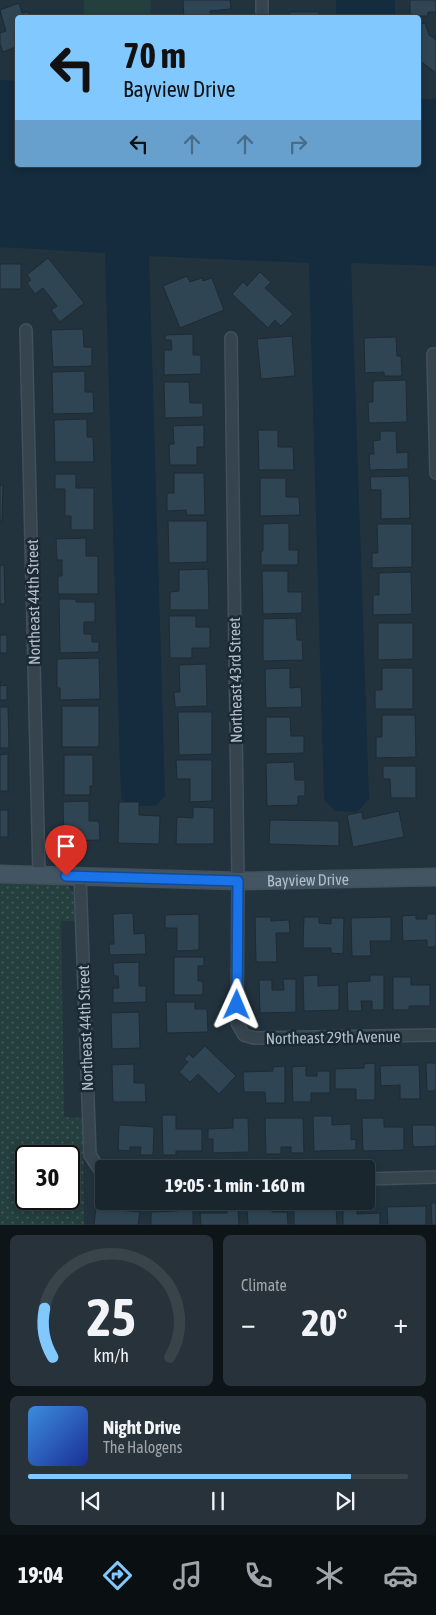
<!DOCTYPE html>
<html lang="en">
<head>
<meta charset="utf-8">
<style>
	body { margin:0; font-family:"Asap Condensed",sans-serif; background:#27323a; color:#f1f3f6; height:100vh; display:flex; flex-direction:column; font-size:19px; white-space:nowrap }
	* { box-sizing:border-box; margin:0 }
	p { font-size:16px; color:#9fa5aa }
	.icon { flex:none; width:28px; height:28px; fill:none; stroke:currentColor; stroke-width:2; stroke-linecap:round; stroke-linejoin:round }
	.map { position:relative; height:1225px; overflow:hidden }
	.panel { display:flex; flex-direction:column; gap:10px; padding:10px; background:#0e1519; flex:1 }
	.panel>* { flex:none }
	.hud { position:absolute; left:15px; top:15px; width:406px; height:152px; border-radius:5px; box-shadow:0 2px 8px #0003,0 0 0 1px #38434a; background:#81c8ff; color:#111; overflow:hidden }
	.speed { position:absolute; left:15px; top:1145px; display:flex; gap:10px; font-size:25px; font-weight:700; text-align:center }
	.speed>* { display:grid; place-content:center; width:65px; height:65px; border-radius:50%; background:#1a262e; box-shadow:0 2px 8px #0003,0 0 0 1px #38434a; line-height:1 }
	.speed .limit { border:2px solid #111; border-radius:8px; background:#fff; color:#111 }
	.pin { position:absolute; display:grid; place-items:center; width:42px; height:42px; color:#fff; margin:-51px -21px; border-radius:50% 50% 50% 0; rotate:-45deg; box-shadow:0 0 5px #0007 }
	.pin .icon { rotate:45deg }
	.me { position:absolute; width:55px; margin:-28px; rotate:1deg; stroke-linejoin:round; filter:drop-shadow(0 0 4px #0008) }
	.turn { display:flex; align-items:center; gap:18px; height:105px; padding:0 25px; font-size:22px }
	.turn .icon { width:65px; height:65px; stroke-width:2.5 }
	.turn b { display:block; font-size:35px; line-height:42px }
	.lanes { display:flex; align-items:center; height:48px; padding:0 25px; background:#0003; justify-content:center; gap:25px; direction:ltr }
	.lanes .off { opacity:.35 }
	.big { font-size:38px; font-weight:700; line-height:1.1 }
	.panel .tile { flex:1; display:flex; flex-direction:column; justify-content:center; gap:8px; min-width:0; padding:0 18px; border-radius:8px; background:#27323a }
	.panel .dial { align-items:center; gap:0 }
	.dial svg { height:130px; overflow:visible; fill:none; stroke:#38434a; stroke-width:7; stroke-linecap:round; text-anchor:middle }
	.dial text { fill:#f1f3f6; stroke:none }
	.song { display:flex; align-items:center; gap:15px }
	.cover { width:60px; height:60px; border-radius:8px; background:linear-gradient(135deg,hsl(210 70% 55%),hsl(230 70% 35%)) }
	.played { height:5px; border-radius:2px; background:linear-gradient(90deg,#81c8ff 85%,#38434a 85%) }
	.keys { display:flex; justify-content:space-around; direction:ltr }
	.heat { display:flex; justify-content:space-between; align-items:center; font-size:28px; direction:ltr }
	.panel .tiles { flex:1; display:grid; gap:10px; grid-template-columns:1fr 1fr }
	.tile:last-child { grid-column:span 2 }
	.trip { position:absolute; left:95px; top:1160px; width:280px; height:50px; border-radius:5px; background:#1a262e; box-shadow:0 2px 8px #0003,0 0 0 1px #38434a; font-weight:700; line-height:50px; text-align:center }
	.tabs { display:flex; height:80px; justify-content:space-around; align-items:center; background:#0a0f12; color:#9fa5aa }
	.tabs .icon { width:35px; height:35px }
	.tabs .current { color:#81c8ff }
	.tabs b { font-size:22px; color:#f1f3f6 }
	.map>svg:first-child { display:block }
	.green { fill:#243f3e }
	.park { fill:url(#park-dots); fill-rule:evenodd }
	.water { fill:#142c3d }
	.building { fill:#304553; stroke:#1d2b35 }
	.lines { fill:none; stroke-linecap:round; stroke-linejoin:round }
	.street-casing { stroke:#42505a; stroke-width:14 }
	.secondary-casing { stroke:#42505a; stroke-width:19 }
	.street { stroke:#36444e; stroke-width:11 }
	.secondary { stroke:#435462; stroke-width:16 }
	.route-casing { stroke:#114b97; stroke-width:12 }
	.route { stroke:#1a73e8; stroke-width:9 }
	.labels { text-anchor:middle; stroke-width:5; stroke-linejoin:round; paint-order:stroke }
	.street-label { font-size:16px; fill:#b1bfca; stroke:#1b2933 }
</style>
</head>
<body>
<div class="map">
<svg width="436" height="1225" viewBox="0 0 436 1225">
	<defs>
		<pattern id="park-dots" width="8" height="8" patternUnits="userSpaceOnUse" patternTransform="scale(1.25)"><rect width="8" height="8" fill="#243f3e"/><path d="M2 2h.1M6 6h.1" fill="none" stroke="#415959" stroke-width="1.8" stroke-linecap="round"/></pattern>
	</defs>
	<rect width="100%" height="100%" fill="#22333e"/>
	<!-- green -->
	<path class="green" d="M84,0H151L150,17H84Z"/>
	<!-- park -->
	<path class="park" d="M0,882C14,883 60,880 69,887C77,894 75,912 75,921H61L64,1117L83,1118L84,1225H0ZM26,1156H69V1199H26Z"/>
	<!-- water -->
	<path class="water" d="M336,0H395V17H336Z
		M0,80L17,81L18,165H419V99H436V266L351,263L369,799L357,812L336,811L324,800L309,263L149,256L165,796L155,806H131L121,799L105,253L0,247Z"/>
	<!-- building -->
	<path class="building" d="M183,0H230L231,9L210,11L211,18H184Z
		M410,0H436V12H428V16H410Z
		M19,3L22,13L28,12L30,18H18V46L3,52L0,44V33L6,31L0,10Z
		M290,12H319V18H290Z
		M425,23L429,35L436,40V73L419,60V24Z
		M48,258L84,303L60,322L51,310L57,306L43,288L35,294L27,283L31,280L27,275Z
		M0,264H21V289H0Z
		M260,272L271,282L265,288L293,314L281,326L275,320L268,328L232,294L243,282L247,286Z
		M187,276L190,282L202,278L203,281L212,278L224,310L180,328L163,286Z
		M83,329L84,347H92V366L53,367L51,330Z
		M193,334V355H201V374L164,375V350H172L171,340H165V335Z
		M292,336L295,376L261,379L257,339Z
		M396,337L397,356H401L402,376H384V372L365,373L364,338Z
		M85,371V392H93L94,413L53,414L52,372Z
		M406,380L407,422L369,423L368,402H373V381Z
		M164,382H189L190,403H203V417L165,418Z
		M87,419V437H93L94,462H55L54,420Z
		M204,425V447H197V465H170L169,444H174L173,426Z
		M258,430H278V447H293L294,470H259Z
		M380,431H396L397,453L408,452V469L370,470L369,454H374L373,441L380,440Z
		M174,473H204L205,515H187L186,510L167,511V493H174Z
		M55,474H76V488H94V530H71V516H65V489H55Z
		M409,476L410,518L381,519V490H371L370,477Z
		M260,478H286V497H299L300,515L260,516Z
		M0,485H3L2,521H0Z
		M168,521H207V562L169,563Z
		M289,523V550H298V565H261V551H263V524Z
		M377,524H412V567L372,568V553H378Z
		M86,538V556H98V594H58V576H62V560H57L56,539Z
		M0,565H4L5,604H0Z
		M208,569L209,610H170V592L179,591V570Z
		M262,571H288V592H302V613L263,614Z
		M411,572L412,614L373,615V595H379V573Z
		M59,599H76V602H95V622H84V634H92V642H99V652L60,653Z
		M169,616H196V627H210V648H192V658H170Z
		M296,618L297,640H302L303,660L263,661V619Z
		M378,623H413V659L378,660Z
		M0,635H7V653H0Z
		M99,658L100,699L60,700V688H57V659Z
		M206,664L207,706L175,707L174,692H180L179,665Z
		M290,668V688L301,687L302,707L266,708L265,669Z
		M382,668H413V709H375V690H382Z
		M0,681V686L7,685V700H0Z
		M62,706H99V747H62Z
		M0,707H8L9,748H0Z
		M178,712H212V754L179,755Z
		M382,715H415L416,757L376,758V737H382Z
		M266,717H290L291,736H304V753L266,754Z
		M8,754V791H0V755Z
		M64,755H93V786H90V795H64Z
		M176,760H212V801L190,802V779H177Z
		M294,762L295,780H305V796H298V805L267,806L266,763Z
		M383,766H416V798H391L390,779H383Z
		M89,801V821H99L100,840L64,841L63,802Z
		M119,802H139V815L160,816L159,844L118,843Z
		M193,807L214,808V844H176L177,817L193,818Z
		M0,810H8V837H0Z
		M399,811L404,837L353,847L347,815L362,812L363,819Z
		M270,820L339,821V846L269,844Z
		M133,913L134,934L145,933L146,954L110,955L109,944H114L113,914Z
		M199,914V950L177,951V928H165V915Z
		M427,914H436V947H427V940L403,941L402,916L416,915V919H427Z
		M255,917H271V921L289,920L290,933H276L277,962H256Z
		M304,917H319V923L331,924V918H344L343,954L331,953V948H303Z
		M391,917V941H370L371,956H352L351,918Z
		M174,957H204V966H198V981H203V995H174Z
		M139,962V986H146V1002L113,1003V988H119L118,976H114L113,963Z
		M318,975V986L339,985V1010L304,1011L303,976Z
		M370,975H384V1010H372V1001H361L362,1011H348L347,982L370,981Z
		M393,977H411V985H430V1006H409V1010H393Z
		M283,979H296V1012L260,1013L259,980H272V990H284Z
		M166,1002H195V1009H207L208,1032L167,1033Z
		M139,1012L140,1048L112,1049L111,1013Z
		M205,1046L236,1076L219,1094L198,1074L190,1082L179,1072L188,1062L184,1059L189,1054L193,1058Z
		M375,1063V1100H356V1089H335V1069L364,1068V1064Z
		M426,1063H436V1091H427Z
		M134,1064V1083H145L146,1102H113L112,1065Z
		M419,1065L420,1099H400V1085L381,1086L380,1066Z
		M285,1066V1103H266L265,1092H244L243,1072L273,1071V1067Z
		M306,1066V1076H317V1071H330V1093H311V1102H293L292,1067Z
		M162,1115H176V1129H202V1151H176V1155H163Z
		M313,1116H332V1125L351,1124V1140L356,1139V1150L314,1151Z
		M233,1118H248L249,1152L213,1153V1139H208V1129L233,1128Z
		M265,1118H303L304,1153H291V1147H281V1154H266Z
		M362,1118H384V1127H404V1150L363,1151Z
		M119,1125L154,1127L153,1155H140L141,1147H130V1151L118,1150Z
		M412,1125H436V1146L413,1147Z
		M431,1203H436V1225H432Z
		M343,1205H357V1214L380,1213V1225H343Z
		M336,1206L337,1225H294V1207Z
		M426,1206V1225H388L387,1207Z
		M96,1208L140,1212L138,1225H94Z
		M177,1208H193V1225H151V1212L177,1211Z
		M227,1208H238L239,1225H201L200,1213H227Z
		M247,1209H272V1212H287L288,1225H248Z"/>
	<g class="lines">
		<!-- street casing -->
		<g class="street-casing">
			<path id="street" d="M262,0V12
				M26,330L39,874
				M231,338L238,881L237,1023L244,1035L254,1038L436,1035
				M433,354L436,473
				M80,877L90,1155L104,1176
				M366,1179L436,1177"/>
		</g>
		<!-- secondary casing -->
		<g class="secondary-casing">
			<g id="secondary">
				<path id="s1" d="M0,874L238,881L436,877"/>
			</g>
		</g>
		<!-- street -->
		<use href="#street" class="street"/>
		<!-- secondary -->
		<use href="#secondary" class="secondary"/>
	</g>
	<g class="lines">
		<!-- route casing -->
		<g class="route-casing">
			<path id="route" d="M66,876L238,881L237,1005"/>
		</g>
		<!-- route -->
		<use href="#route" class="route"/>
	</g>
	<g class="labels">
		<!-- street labels -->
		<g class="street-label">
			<text transform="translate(33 602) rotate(-91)" y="6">Northeast 44th Street</text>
			<text transform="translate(235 680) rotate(-91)" y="6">Northeast 43rd Street</text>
			<text dy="6" stroke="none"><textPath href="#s1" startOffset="308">Bayview Drive</textPath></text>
			<text transform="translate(85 1028) rotate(-92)" y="6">Northeast 44th Street</text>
			<text transform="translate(333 1037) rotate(-1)" y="6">Northeast 29th Avenue</text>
		</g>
	</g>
</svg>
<div class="speed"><div class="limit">30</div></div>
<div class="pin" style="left:66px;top:876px;background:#d93025"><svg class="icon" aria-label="arrive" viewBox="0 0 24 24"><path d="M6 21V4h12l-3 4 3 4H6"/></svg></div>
<svg class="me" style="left:237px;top:1005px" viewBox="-20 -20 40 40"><path d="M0-17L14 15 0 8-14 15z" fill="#1a73e8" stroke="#fff" stroke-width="4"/></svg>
<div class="trip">19:05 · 1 min · 160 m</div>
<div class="hud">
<div class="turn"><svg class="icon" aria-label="left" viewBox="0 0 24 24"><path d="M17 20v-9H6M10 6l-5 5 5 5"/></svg><div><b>70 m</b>Bayview Drive</div></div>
<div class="lanes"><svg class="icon" aria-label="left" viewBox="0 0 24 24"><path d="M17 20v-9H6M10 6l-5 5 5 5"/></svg><svg class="icon off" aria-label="ahead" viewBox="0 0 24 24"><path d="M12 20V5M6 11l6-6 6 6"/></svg><svg class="icon off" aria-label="ahead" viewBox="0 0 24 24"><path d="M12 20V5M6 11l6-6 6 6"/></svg><svg class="icon off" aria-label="right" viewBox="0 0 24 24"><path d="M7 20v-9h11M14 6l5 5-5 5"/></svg></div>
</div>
</div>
<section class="panel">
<div class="tiles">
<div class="tile dial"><svg viewBox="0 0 100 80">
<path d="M14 69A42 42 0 1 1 86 69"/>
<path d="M14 69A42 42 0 0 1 9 39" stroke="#81c8ff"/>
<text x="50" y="56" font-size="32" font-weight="700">25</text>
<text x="50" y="72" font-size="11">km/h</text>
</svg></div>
<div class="tile"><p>Climate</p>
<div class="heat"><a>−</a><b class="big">20°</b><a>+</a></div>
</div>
<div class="tile">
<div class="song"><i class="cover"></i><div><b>Night Drive</b><p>The Halogens</p></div></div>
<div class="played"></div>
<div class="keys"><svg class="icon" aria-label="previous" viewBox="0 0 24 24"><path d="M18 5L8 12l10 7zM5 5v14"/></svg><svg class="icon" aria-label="pause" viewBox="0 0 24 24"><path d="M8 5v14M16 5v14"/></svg><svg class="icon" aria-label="next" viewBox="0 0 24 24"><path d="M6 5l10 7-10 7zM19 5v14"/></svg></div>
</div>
</div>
</section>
<nav class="tabs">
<b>19:04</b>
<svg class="icon current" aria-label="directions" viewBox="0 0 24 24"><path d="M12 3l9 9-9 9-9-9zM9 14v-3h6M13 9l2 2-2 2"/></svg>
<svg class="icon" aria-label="music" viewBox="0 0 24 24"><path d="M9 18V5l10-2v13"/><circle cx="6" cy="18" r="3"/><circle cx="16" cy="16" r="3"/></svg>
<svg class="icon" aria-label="phone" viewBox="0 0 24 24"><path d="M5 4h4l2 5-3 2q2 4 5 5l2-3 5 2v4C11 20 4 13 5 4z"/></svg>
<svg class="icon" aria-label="climate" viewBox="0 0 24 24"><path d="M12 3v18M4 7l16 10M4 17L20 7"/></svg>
<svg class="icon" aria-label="car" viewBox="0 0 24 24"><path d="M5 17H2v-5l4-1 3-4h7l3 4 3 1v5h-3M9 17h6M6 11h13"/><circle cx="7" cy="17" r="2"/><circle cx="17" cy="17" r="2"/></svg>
</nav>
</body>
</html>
